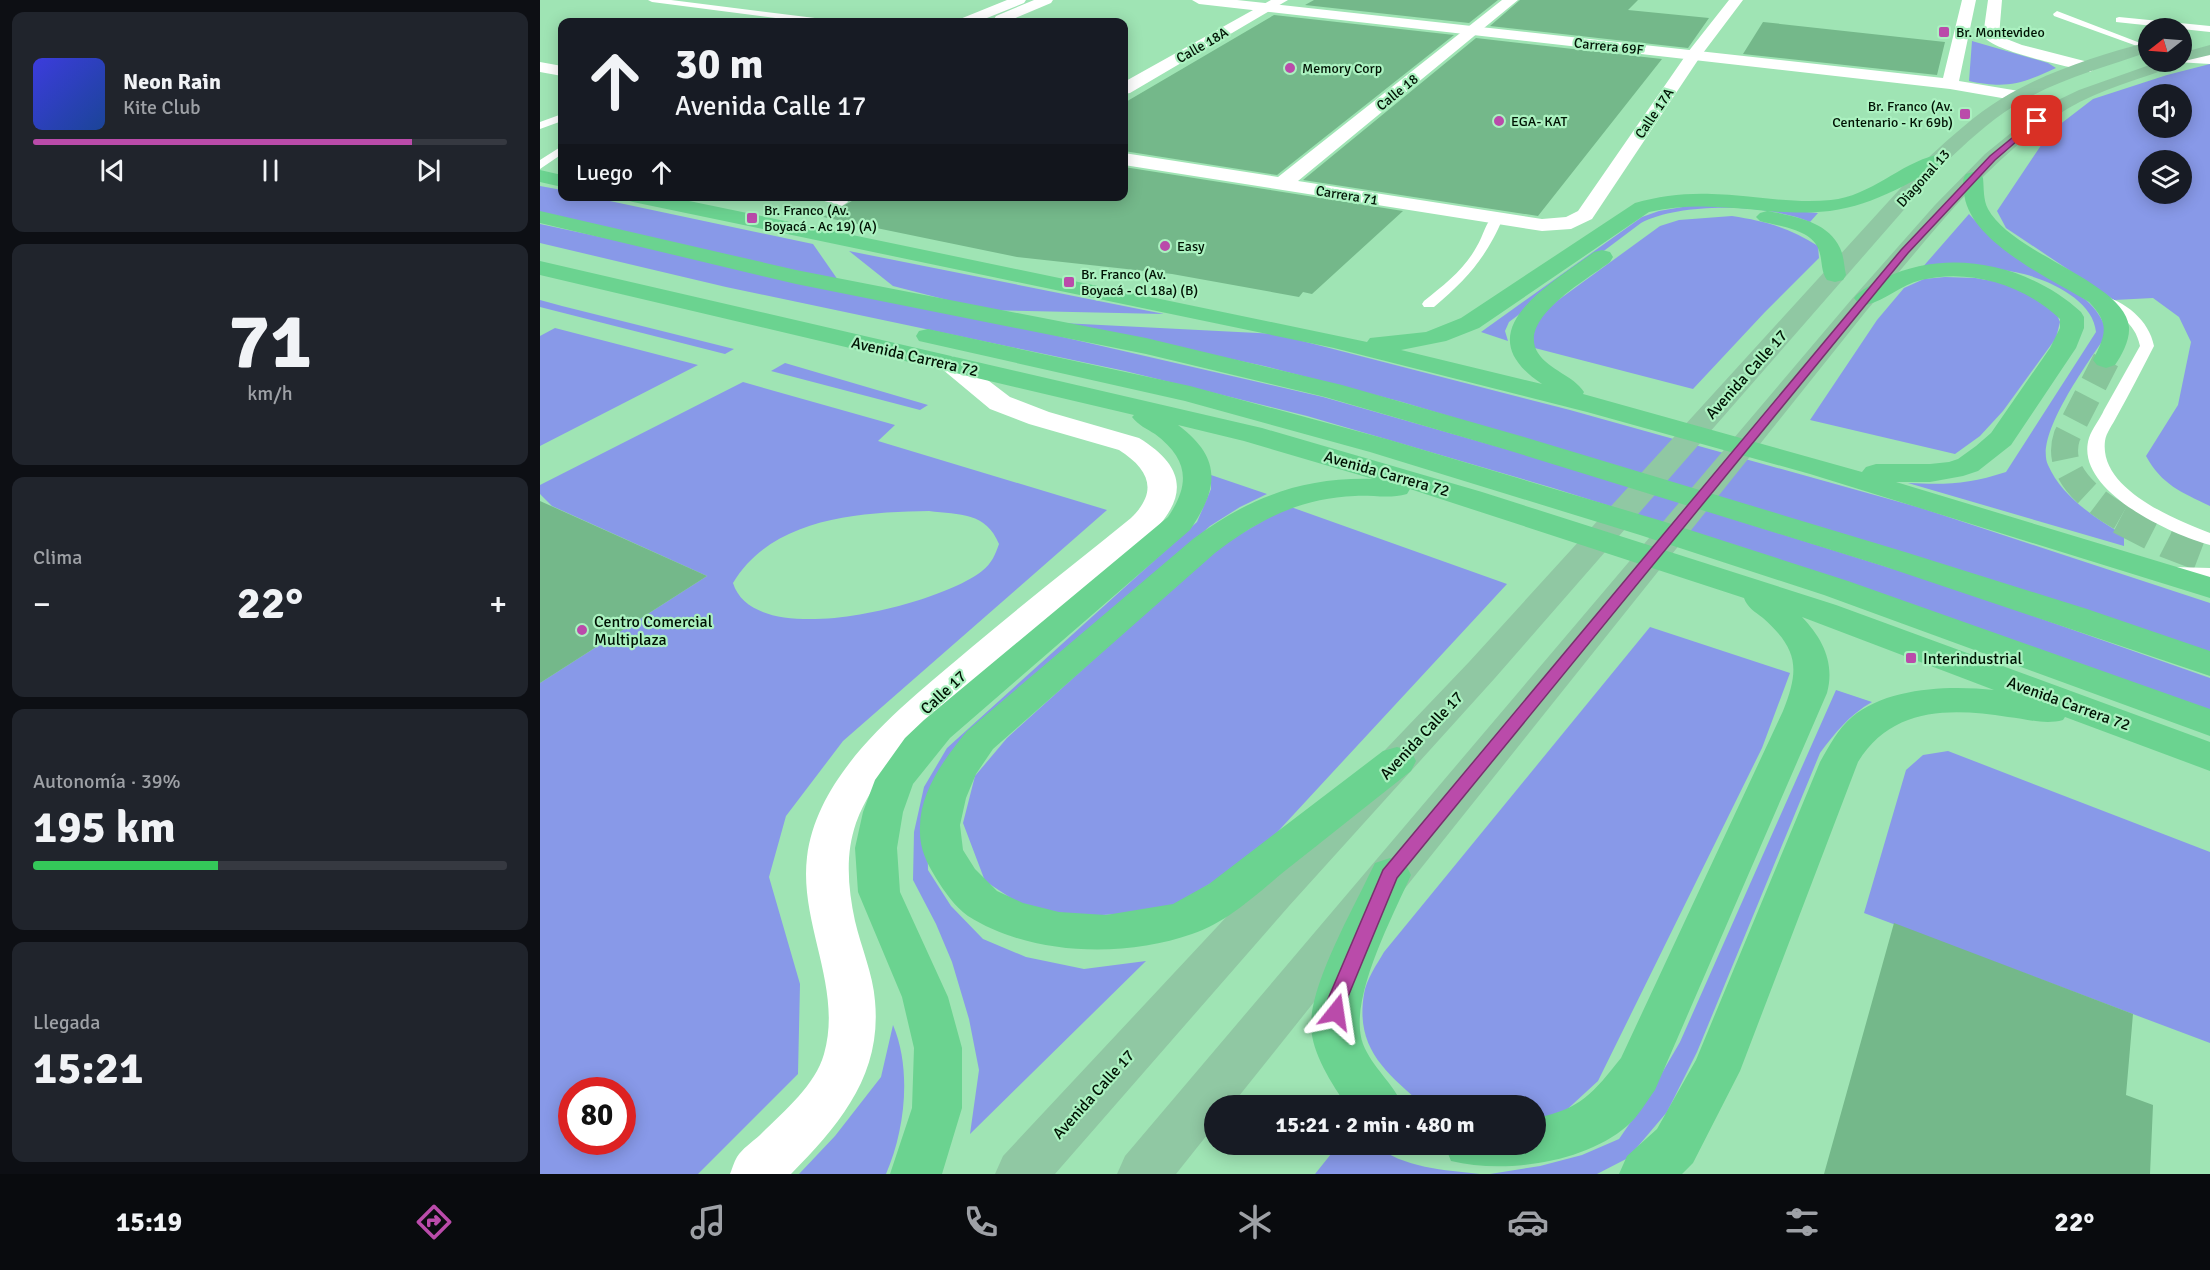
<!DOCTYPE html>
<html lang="es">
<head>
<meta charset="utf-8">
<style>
	body { margin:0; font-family:Signika,sans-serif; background:#20242c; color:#f1f3f6; height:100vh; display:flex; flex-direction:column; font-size:22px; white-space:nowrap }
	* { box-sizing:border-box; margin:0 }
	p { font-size:20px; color:#9ea1a6 }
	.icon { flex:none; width:33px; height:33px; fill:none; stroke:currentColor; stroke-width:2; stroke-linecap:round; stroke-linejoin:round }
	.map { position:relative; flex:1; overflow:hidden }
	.sheet { display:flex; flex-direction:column; gap:12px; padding:12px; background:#0d0f14; width:540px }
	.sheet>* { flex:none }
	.top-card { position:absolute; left:18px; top:18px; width:570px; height:183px; border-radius:12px; box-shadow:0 3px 15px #0003; background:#171b24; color:#f1f3f6; overflow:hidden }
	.needle { width:39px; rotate:253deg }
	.fabs { position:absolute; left:1598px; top:18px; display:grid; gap:12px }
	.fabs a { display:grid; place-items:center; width:54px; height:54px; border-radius:50%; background:#171b24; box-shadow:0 3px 15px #0003; font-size:30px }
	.speed { position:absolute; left:18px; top:1077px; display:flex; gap:12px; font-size:30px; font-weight:700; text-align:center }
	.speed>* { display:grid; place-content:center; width:78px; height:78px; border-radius:50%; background:#171b24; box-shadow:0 3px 15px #0003; line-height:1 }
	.speed .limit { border:9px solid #d22; background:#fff; color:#111 }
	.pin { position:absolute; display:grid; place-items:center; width:51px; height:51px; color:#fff; margin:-26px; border-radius:12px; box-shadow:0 3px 9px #0006 }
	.me { position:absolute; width:66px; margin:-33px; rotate:15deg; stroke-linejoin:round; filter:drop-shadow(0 0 4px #0008) }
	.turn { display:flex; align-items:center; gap:21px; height:126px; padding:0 18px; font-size:27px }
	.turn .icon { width:78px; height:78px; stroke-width:2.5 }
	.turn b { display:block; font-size:42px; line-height:51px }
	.then { display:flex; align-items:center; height:57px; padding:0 18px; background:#0003; gap:12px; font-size:22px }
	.big { font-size:45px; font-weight:800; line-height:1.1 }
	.sheet .widget { flex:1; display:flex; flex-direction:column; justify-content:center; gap:9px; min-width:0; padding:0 21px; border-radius:12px; background:#20242c }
	.sheet .dial { align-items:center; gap:0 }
	.dial b { font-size:78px; line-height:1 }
	.song { display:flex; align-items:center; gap:18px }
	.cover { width:72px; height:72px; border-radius:9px; background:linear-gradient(135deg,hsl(240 70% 55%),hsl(220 70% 35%)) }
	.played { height:6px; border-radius:3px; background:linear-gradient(90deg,#ba4baa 80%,#363941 80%) }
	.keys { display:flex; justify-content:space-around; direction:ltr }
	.heat { display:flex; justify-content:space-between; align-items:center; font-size:33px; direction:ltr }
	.charge { height:9px; border-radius:4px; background:linear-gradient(90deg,#34c759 39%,#363941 0) }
	.trip { position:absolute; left:664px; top:1095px; width:342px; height:60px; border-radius:30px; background:#171b24; box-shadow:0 3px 15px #0003; font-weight:800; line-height:60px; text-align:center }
	.tabs { display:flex; height:96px; justify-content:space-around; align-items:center; background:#090b0e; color:#9ea1a6 }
	.tabs .icon { width:42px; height:42px }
	.tabs .current { color:#ba4baa }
	.tabs b { font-size:27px; color:#f1f3f6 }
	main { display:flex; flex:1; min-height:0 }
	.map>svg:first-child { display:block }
	.green { fill:#8899e8; fill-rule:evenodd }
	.building { fill:#74b88a }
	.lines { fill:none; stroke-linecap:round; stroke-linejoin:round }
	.highway-tunnel-far1 { stroke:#87c59a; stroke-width:27; stroke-dasharray:27 14; stroke-linecap:butt }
	.highway-tunnel { stroke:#87c59a; stroke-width:35; stroke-dasharray:35 17; stroke-linecap:butt }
	.lane { fill:#fff; fill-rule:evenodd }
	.street { fill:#fff; fill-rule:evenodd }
	.secondary { fill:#fff; fill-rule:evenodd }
	.primary { fill:#90c8a3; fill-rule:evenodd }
	.highway { fill:#6bd390; fill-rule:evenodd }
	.route { fill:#ba4baa; stroke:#79316e; stroke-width:1.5 }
	.poi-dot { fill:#ba4baa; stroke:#abf1c0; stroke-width:2 }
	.labels { text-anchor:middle; stroke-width:4.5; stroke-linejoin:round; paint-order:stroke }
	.far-poi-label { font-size:14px; fill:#001304; stroke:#abf1c0; text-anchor:start }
	.far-street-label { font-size:14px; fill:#001304; stroke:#abf1c0 }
	.street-label { font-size:16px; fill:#001304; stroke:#abf1c0 }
	.poi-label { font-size:16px; fill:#001304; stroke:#abf1c0; text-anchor:start }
</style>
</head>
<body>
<main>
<section class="sheet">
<div class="widget">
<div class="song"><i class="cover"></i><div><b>Neon Rain</b><p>Kite Club</p></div></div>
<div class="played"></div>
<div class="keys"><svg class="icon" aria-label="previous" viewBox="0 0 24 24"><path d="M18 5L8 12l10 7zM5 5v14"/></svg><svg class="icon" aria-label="pause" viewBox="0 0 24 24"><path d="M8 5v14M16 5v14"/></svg><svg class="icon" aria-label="next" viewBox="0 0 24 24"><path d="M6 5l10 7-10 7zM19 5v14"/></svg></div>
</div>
<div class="widget dial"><b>71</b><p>km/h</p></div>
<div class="widget"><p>Clima</p>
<div class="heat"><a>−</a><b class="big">22°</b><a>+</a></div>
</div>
<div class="widget"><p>Autonomía · 39%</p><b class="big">195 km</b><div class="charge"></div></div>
<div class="widget"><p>Llegada</p><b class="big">15:21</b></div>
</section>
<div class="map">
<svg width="1670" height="1174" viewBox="0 0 1670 1174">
	<rect width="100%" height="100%" fill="#9fe4b4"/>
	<!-- green -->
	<path class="green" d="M1432,41L1508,63L1516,68C1481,84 1467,89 1429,81Z
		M1670,64V506C1641,492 1622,485 1606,456L1638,405L1651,342L1639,317L1613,298L1574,300L1466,228L1457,211L1510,132L1553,99L1627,75ZM1608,94H1641V128H1608ZM1608,160H1641V194H1608Z
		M0,186L22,190V196L51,197L273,244L298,280L0,213Z
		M1154,205H1177L1278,213L1270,222C1229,204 1141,202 1101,223L969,322L965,331L968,341L941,332L1102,217L1119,211Z
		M1429,214L1449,236L1546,300C1557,310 1563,319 1567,334C1550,360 1494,435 1508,465C1522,497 1555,518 1584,535V546L1368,483C1407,485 1429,484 1466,472L1556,332C1553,295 1493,272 1460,270C1434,268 1407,269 1381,269Z
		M1192,216C1225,221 1250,228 1278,246L1279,258L1225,312L1153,389L987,346L996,320L1017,301L1120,226L1139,220Z
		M0,224L471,325L783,397L997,458L1411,587L1670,678V713L1193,545L1013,488L767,416L585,371L186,287L0,243Z
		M309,251L624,314L446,310L353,286Z
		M1405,277L1435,278L1470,284L1515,310L1520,322L1516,338L1463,411L1440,436L1415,454L1270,420L1337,320L1364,288L1384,279Z
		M0,300L22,306L194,349L185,354L0,307Z
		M522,323L735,334L1030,410L1381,508L1670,603V656L1359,551L862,402L724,366Z
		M15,328L158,365L0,446V336Z
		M245,363L388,405L380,410L231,371Z
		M203,382L355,425L338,441L567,510L303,741L246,816L229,877L260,984L258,1074L158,1174H0V683L167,576L12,506L0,494V485ZM389,511C420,515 446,512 459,544C455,555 452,563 442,571C401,604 215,654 193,583C232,517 322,512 389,511ZM32,1090H82V1142H32Z
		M671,475L727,494L700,507L670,526L448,724L387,828L388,870L411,906L443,939L486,957L544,969L606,961L430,1134L439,1070L429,1019L412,962L396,924L373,880L374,832L384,787L407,748L657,522L671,489Z
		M748,506L967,584L716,855L626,911L546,916L486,908L445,881L423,823L435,776L467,738L658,565L689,541Z
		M1110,627L1250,673L1222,748L1058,1081L1021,1115L996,1118V1106L883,1105C846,1072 815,1049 824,994C826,980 837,964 844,952Z
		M1296,690L1332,702C1309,715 1295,733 1280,753L1157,1052L1127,1112L1088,1158L1057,1174H950L1000,1166L1042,1155L1079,1139L1108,1097L1140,1042Z
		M1408,751L1670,852V1043L1324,913L1366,770L1383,755Z
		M353,1025C372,1070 365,1130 346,1174H259L295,1136L341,1077Z
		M799,1144L835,1145C863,1168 905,1170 940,1174H775Z"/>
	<!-- building -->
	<path class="building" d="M774,0H958L929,23L765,5Z
		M980,0H1098L1088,10L1169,18L1148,48L950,26Z
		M734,15L914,35L737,175L584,151V103Z
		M1223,22L1405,42L1397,75L1203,54Z
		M936,38L1122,59L998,216L763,180Z
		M584,167L863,211L772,294L763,292L759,297L632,274L477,257L283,217L321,196H584Z
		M0,501L167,576L0,683Z
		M1354,923L1593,1014L1586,1095L1613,1105L1610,1174H1284Z"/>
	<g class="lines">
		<!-- highway-tunnel-far1 -->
		<path class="highway-tunnel-far1" d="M1566,360L1527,436C1514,474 1555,503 1584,519"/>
		<!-- highway-tunnel -->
		<path class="highway-tunnel" d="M1581,517L1628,541L1670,557"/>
		<!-- lane -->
		<path class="lane" d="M108,0H131L283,19L287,22H267L112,2Z
			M1517,11L1608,46V50L1514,16L1513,14Z
			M1579,17L1670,26V32L1576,22V18Z
			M22,114V121L0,129V122Z
			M22,146V154L0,169V160Z
			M267,196H293L306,199L308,202L302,206Z
			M957,214L963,218C946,258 927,279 894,307H884L882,304L884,301C904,285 925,269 937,246C943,237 947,217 957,214Z
			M1560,295C1585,301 1609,320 1614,346C1602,369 1590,393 1577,416C1573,424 1566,433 1565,441C1559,489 1634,519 1670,533V545C1632,535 1533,490 1549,438C1552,429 1560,419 1564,410C1576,389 1588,367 1600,346C1595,321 1576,313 1555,302L1553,299L1555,296Z
			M1634,567L1670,568V580L1627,577L1624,573L1627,569Z"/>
		<!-- street -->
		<path class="street" d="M731,0H748L590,93L584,94V82Z
			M962,0H978L758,181L1002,219L1026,217L1038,211L1148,52L1189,0H1203L1160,57L1052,219L1031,229L1002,231L584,165V153L738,177Z
			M0,62L22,66V76L0,72Z"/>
		<!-- secondary -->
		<path class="secondary" d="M467,0H486L484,3L437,22H418L420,19Z
			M494,0H513L511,3L466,22H456L454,19L456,16Z
			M652,0H697L1403,78L1422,0H1436L1419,81L1485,92L1488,96L1485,100L1479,101L1410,89L659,4Z
			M1448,0H1462L1459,36L1482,45L1556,64L1558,67L1550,72C1528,66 1454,52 1443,36Z
			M1641,53L1670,54V64L1637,62H1641Z
			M411,356L420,359L470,397L509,412L599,438C643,465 650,494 613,532C550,584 487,636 426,691C385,729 336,768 316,823C305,855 308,888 315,921C321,947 333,974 335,1001C342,1075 300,1124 251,1174H190C192,1169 194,1162 197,1157C202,1149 212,1142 220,1135C243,1112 275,1086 284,1054C303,987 259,924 267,857C278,768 369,701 432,647C484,603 538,561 591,518C619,491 609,469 579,450L489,424L450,409L402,369L398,364L402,359Z"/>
		<!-- primary -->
		<path class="primary" d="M1608,42V52C1563,68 1515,80 1474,106C1448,122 1425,144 1403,165L955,678L749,906L515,1174H455L463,1156L719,882L929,662L1389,157C1412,136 1435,115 1461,99C1505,72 1559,55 1608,42Z
			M1670,45V55L1640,62L1638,65C1601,79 1560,89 1527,109C1446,159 1388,239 1327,310L691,1106H675V1125L636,1174H577L585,1156L1311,300L1395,205L1445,154L1482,124L1516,101L1539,90L1618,62H1641V53Z"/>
		<!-- highway -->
		<path class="highway" d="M1396,155L1403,157L1406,161L1403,165C1334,202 1308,218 1228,211C1253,216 1288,221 1300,248C1304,256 1304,266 1306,275L1303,280L1295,282L1287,280C1280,270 1283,259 1278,248C1270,229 1237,226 1220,221L1216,217L1220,213L1227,211C1187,207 1148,203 1109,212L939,328L906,341L861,350L1002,384C923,332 1009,285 1054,252L1062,250L1070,252L1073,257L1070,262C1048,279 976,319 998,353C1010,371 1033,375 1044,392L1043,394L1322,472L1326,467L1336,464H1390L1409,462L1418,459L1436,446L1451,433L1510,348L1520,328V319C1484,285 1430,268 1381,280C1361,285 1346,300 1326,305L1318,303L1314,298C1321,289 1335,283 1345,278C1409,247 1490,265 1541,312L1544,317V328L1536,348L1471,445L1438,471L1423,476L1390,482H1356L1670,577V598L1270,474L1047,412L794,348L93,202L86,200L83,196H125L827,342L830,338L886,332L921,318L1095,203C1120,196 1145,193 1172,194C1211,195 1251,204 1291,200C1331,196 1359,164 1396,155Z
			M0,170L22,175V187L0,182Z
			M1433,172L1440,174L1443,178C1444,188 1443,200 1448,209C1472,254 1585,282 1589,327C1590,340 1582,355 1575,365L1566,368L1557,365L1553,360C1566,334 1570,324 1549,302C1511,279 1427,241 1424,192C1423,185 1422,179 1426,174Z
			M0,211L256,270L606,338L802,385L984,437L1365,552L1547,609L1670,651V676L1343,566L964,449L785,397L606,354L256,284L0,223Z
			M0,261L722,428L942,492L1296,605L1670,742V771L1525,717L1523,720C1505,725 1487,719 1468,717C1410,708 1352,707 1318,762L1200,1071L1153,1163L1142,1174H1079L1087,1156L1117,1129L1156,1060L1280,762C1289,746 1298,729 1312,717C1347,687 1411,685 1454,690L1262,617C1283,639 1295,663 1287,693L1115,1090C1107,1101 1098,1117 1087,1126C1044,1163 965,1174 911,1161L904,1144H996V1118C1041,1109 1053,1093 1081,1058L1243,711C1260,669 1258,649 1223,618C1215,612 1207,607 1204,598L870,489L867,494C850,499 833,495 815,496C760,498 718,520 675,553L453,749L436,774L426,798L420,825L423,850L435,869L457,891L483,903L519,912L566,915L633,904L669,884L843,751L857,747L871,751L876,761L871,771C829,804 788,837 746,870C718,893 688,922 652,934C584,958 491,956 428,916C415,907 404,891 396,878C386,861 379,848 380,827C380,791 405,758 427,731L653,539C708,498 762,477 833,479L704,441L638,425C682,458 679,487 650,530L410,738L373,784L363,812L357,848L360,892L408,997L422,1048V1108L402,1174H350L372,1108L374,1048L362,997L318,892L315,848L323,812L335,780L365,738L384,720L628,517C651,483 648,459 615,434C607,429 598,425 592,417L594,415L0,275Z
			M388,329L650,386L850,440L1122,521L1308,581L1670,709V736L1284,595L1100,535L830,452L645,401L379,341L376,336L379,331Z
			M850,858L865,863L871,875C853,916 807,1001 823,1044C832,1067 853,1083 863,1106H807C792,1084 772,1054 771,1026C770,985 811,913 829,875L835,863Z"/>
	</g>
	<!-- route -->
	<path class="route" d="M1494,120L1500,121L1455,160L1368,253L857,878L807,999L803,1018L796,1021L789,1018L786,1012L788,999L843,870L1361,250L1450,156Z"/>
	<!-- markers -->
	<g class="poi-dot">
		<rect x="1398" y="26" width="12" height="12" rx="3"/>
		<circle cx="750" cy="68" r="6"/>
		<rect x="1419" y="108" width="12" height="12" rx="3"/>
		<circle cx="959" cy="121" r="6"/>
		<rect x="206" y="212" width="12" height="12" rx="3"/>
		<circle cx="625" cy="246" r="6"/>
		<rect x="523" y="276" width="12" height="12" rx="3"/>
		<circle cx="42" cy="630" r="6"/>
		<rect x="1365" y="652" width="12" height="12" rx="3"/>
	</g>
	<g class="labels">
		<!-- far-poi labels -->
		<g class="far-poi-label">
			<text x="1416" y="37">Br. Montevideo</text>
			<text x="762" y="73">Memory Corp</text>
			<text x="1413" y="111" text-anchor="end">Br. Franco (Av.<tspan x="1413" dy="16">Centenario - Kr 69b)</tspan></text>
			<text x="971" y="126">EGA- KAT</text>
			<text x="224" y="215">Br. Franco (Av.<tspan x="224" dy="16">Boyacá - Ac 19) (A)</tspan></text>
			<text x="637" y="251">Easy</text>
			<text x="541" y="279">Br. Franco (Av.<tspan x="541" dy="16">Boyacá - Cl 18a) (B)</tspan></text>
		</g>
		<!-- far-street labels -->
		<g class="far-street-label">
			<text transform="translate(662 45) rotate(-30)" y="5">Calle 18A</text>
			<text transform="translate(1069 46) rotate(6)" y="5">Carrera 69F</text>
			<text transform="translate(857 92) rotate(-39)" y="5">Calle 18</text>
			<text transform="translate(1114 113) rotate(-56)" y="5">Calle 17A</text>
			<text transform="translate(1383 178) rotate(-48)" y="5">Diagonal 13</text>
			<text transform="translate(807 195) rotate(9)" y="5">Carrera 71</text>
		</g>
		<!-- street labels -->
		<g class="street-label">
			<text transform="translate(375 356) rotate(13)" y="6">Avenida Carrera 72</text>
			<text transform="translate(1206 374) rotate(-48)" y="6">Avenida Calle 17</text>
			<text transform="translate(847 473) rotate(16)" y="6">Avenida Carrera 72</text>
			<text transform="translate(403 692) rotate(-43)" y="6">Calle 17</text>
			<text transform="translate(1529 703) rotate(20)" y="6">Avenida Carrera 72</text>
			<text transform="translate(881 735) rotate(-47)" y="6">Avenida Calle 17</text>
			<text transform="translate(553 1094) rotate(-48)" y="6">Avenida Calle 17</text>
		</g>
		<!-- poi labels -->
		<g class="poi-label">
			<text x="54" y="627">Centro Comercial<tspan x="54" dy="18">Multiplaza</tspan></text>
			<text x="1383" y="664">Interindustrial</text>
		</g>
	</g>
</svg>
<div class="fabs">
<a><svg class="needle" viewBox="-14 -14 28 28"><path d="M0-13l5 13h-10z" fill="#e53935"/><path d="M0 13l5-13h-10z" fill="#9ea1a6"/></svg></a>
<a><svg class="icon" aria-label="sound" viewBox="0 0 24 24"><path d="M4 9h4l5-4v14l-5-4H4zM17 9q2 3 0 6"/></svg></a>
<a><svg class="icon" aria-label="layers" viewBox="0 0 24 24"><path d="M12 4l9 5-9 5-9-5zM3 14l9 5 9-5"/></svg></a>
</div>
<div class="speed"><div class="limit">80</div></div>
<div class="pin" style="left:1497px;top:121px;background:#d93025"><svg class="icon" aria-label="arrive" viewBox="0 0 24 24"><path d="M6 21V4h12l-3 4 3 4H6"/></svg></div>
<svg class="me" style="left:796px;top:1012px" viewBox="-20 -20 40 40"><path d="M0-17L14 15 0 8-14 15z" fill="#ba4baa" stroke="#fff" stroke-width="4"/></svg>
<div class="trip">15:21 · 2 min · 480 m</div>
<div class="top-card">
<div class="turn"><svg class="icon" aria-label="ahead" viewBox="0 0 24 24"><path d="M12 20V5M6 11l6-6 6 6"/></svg><div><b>30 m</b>Avenida Calle 17</div></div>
<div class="then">Luego<svg class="icon" aria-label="ahead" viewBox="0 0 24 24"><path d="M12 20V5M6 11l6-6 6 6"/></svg></div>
</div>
</div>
</main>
<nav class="tabs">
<b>15:19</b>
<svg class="icon current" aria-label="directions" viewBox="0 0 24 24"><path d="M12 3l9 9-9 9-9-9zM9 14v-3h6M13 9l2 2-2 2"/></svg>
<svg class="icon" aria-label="music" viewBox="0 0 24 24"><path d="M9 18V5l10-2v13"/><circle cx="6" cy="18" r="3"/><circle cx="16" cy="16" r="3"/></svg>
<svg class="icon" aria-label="phone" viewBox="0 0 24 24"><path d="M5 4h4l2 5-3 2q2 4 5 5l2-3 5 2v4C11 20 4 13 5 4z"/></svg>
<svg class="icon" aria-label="climate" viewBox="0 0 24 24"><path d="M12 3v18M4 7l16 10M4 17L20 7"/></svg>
<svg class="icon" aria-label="car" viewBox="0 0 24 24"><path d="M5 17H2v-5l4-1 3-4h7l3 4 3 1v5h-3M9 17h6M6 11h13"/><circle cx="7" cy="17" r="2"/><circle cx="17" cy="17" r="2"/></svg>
<svg class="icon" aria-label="filters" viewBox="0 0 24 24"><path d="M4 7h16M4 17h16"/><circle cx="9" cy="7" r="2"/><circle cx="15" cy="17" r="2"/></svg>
<b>22°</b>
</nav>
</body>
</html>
